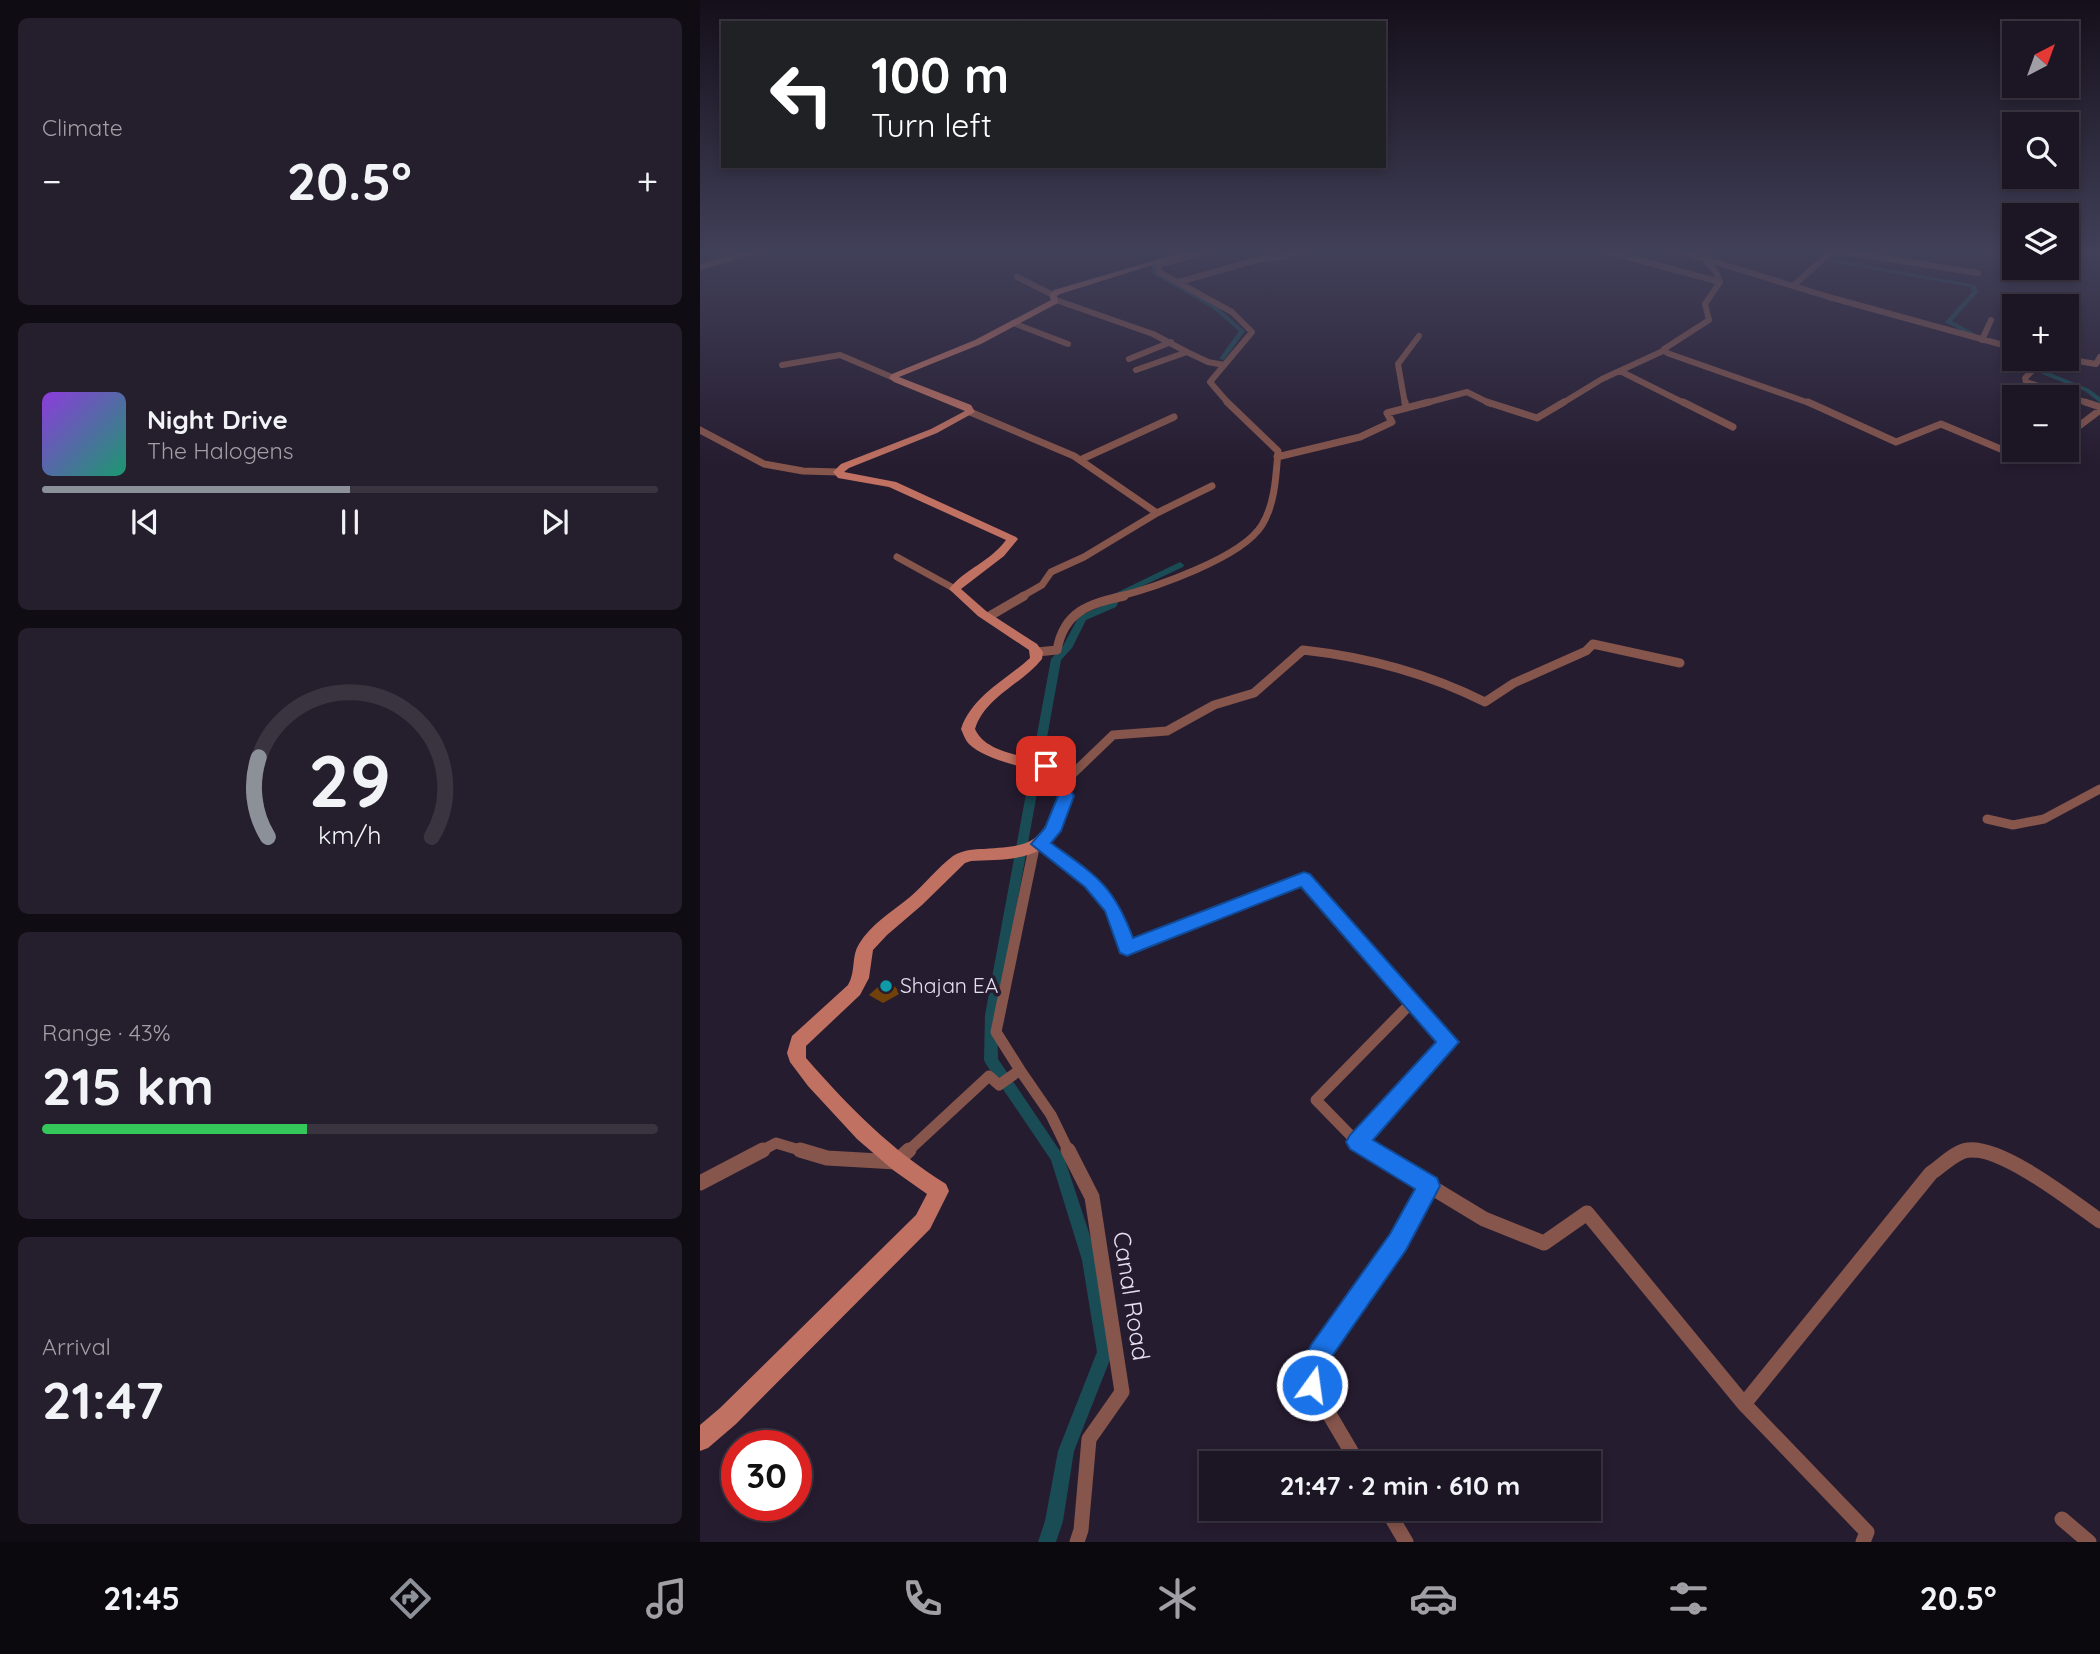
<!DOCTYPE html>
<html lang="en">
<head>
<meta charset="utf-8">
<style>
	body { margin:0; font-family:Quicksand,sans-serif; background:#251e2c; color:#f1f3f6; height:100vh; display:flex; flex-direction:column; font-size:26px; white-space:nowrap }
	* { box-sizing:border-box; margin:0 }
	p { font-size:23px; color:#a09fa6 }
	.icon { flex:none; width:38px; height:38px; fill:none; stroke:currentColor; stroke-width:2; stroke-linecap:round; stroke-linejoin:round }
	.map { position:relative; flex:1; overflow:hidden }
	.drawer { display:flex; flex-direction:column; gap:18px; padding:18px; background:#0f0c14; width:700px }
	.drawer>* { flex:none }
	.banner { position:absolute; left:21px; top:21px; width:665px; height:147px; border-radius:0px; box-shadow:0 4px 10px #0003,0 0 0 2px #3a3441; background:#202124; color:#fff; overflow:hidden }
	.needle { width:46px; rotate:41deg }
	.buttons { position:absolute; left:1302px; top:21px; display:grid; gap:14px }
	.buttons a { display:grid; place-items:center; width:77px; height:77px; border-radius:0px; background:#1c1524; box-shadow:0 4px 10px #0003,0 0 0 2px #3a3441; font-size:35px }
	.speed { position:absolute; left:21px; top:1430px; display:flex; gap:14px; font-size:35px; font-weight:700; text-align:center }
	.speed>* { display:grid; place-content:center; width:91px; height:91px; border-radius:50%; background:#1c1524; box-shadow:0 4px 10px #0003,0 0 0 2px #3a3441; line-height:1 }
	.speed .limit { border:10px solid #d22; background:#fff; color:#111 }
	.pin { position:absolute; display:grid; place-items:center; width:60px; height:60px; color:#fff; margin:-30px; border-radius:14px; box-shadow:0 4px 10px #0006 }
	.me { position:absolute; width:77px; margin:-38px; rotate:14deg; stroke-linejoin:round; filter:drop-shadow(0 0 5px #0008) }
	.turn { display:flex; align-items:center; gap:24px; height:147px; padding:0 35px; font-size:32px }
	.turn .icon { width:91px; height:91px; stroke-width:2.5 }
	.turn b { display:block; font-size:49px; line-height:60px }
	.big { font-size:52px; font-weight:800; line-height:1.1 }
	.drawer .tile { flex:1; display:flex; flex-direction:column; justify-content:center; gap:10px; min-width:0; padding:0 24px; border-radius:10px; background:#251e2c }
	.drawer .dial { align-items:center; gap:0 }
	.dial svg { height:182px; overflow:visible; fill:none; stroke:#3a3441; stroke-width:7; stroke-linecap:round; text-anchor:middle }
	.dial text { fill:#f1f3f6; stroke:none }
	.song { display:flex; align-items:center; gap:21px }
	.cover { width:84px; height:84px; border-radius:10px; background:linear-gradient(135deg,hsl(270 70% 55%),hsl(160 70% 35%)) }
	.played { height:7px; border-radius:4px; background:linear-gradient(90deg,#8c9099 50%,#3a3441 50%) }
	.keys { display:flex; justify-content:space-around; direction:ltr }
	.heat { display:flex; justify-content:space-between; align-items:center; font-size:38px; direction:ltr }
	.charge { height:10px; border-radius:5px; background:linear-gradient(90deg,#34c759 43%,#3a3441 0) }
	.trip { position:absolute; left:499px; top:1451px; width:402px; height:70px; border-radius:0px; background:#1c1524; box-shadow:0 4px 10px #0003,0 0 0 2px #3a3441; font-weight:800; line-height:70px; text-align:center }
	.tabs { display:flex; height:112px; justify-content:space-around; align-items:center; background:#0b080e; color:#a09fa6 }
	.tabs .icon { width:49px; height:49px }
	.tabs .current { color:#8c9099 }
	.tabs b { font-size:32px; color:#f1f3f6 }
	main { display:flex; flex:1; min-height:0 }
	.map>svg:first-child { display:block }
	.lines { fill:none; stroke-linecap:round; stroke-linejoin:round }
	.canal { fill:#1a4c56; fill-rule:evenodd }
	.building { fill:#704109 }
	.minor-far4 { stroke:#86554b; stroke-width:6 }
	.minor-far3 { stroke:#86554b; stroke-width:7 }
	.minor-far2 { stroke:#86554b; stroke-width:9 }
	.minor-far1 { stroke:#86554b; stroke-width:11 }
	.minor { stroke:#86554b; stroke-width:15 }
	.secondary { fill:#c07161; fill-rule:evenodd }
	.route { fill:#1a73e8; stroke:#114b97; stroke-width:2 }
	.culture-dot { fill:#0f9aa8; stroke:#261c30; stroke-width:2.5 }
	.labels { text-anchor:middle; stroke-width:7; stroke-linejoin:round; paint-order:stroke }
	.poi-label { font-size:21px; fill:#e6e0ee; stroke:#261c30; text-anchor:start }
	.near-street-label { font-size:24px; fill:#e6e0ee; stroke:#261c30 }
</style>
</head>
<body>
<main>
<section class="drawer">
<div class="tile"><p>Climate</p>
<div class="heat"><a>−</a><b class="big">20.5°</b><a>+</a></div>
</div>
<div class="tile">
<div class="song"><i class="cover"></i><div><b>Night Drive</b><p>The Halogens</p></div></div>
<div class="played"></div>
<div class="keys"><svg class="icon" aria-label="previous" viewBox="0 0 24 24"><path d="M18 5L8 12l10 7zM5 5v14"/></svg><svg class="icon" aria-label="pause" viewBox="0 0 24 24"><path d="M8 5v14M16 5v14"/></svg><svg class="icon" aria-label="next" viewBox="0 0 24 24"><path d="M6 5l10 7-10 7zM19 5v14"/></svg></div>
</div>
<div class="tile dial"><svg viewBox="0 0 100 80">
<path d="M14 69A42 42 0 1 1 86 69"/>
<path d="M14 69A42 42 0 0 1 10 34" stroke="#8c9099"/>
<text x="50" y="56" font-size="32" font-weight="700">29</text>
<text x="50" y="72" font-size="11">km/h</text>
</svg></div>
<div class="tile"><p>Range · 43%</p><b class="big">215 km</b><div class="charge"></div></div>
<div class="tile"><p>Arrival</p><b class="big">21:47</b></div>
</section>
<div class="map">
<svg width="1400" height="1542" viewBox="0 0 1400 1542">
	<rect width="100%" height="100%" fill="#261c30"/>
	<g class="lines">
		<!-- canal -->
		<path class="canal" d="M1113,250H1119L1112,255H1108V253Z
			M464,259L467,261L457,265L456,271L516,306L545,331L524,360L519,359L539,331L512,308L451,273L452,263Z
			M1132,259L1276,285L1278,292L1252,321L1281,337L1276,338L1245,322L1272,292L1271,287L1130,262L1129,261Z
			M1347,359H1353L1348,372L1389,389L1400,397V403L1385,391L1342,374L1341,373Z
			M480,562L484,565L483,567L421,596H415L414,594Z
			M415,598L419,601L416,607L386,620L372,648L361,660L297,1015L298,1059L364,1157L398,1260L413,1352L374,1451L363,1521L356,1542H338L345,1521L358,1451L397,1352L382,1260L351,1160L286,1064L284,1060L285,1015L351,659L363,646L379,616L409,603L412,599Z"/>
	</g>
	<!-- building -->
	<path class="building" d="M187,979L201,993L183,1003L169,995Z"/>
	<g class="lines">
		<!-- minor-far4 -->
		<path class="minor-far4" d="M513,250L458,265L459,272L532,312L552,332L510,382L529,404
			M901,250L1020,282
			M976,250L1129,297L1314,348
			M1134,250L1278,273
			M1367,256L1370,257
			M1003,258L1016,272L1020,282L1005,304L1009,320L964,349L967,353L1112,404
			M0,267L58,250
			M317,277L353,295
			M479,282L560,259L584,257L601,250
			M1093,286L1133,250
			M356,300L453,334L487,352
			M313,323L368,344
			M1282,340L1291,320
			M429,359L471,342
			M1344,359L1325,378L1326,382L1391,404
			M1366,359L1396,364L1400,357
			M82,365L140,355L194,378
			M436,370L487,352L508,362L524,365
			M920,371L986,404
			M705,404L698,364L719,336
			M722,404L767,392L791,404
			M861,404L902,379L963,351"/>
		<!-- minor-far3 -->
		<path class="minor-far3" d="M705,402L706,408
			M787,402L837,418L864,402
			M983,402L1033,427
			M1108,402L1196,442L1241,424L1315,455L1331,457L1345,450
			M1385,402L1400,407
			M270,412L374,456L457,513
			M0,430L64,464L103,471L138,472
			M1367,435L1400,410L1399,407
			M577,457L660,437L692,422L687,413L729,402
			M380,460L474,417
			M197,557L255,589
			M321,597L342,585L351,572L384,557L457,513L512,486
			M417,597C453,588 542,558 562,525C575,504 576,476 578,451L527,402"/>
		<!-- minor-far2 -->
		<path class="minor-far2" d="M288,617L324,596
			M337,652L357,650C364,611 389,604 424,596
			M359,787L413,735L467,731L514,705L554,693L603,650C667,657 727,673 785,702L814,683L886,651L893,644L980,663
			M1287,819L1313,825L1344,819L1400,789"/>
		<!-- minor-far1 -->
		<path class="minor-far1" d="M340,844L392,882L413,908L427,948L604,879L749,1042L657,1142L673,1152
			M320,1070L296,1032L334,848
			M657,1142L616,1100L713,1001
			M59,1152L76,1143L106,1152
			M207,1152L289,1076L299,1085L320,1070L351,1115L369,1152
			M1263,1152H1284"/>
		<!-- minor -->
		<path class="minor" d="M100,1150L127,1158L196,1162L209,1150
			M368,1150L392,1197L422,1392L389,1439L381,1530L377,1542
			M670,1150L784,1219L844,1243L887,1213L1044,1404L1167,1532L1163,1542
			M0,1183L63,1150
			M1044,1404L1231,1173C1242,1166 1254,1152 1268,1150C1302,1146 1372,1201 1400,1221
			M658,1463L612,1385L611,1372L619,1354L698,1242L729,1186
			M686,1508L706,1542
			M1362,1519L1389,1542"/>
		<!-- secondary -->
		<path class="secondary" d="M490,250H501L360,294L357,296L358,303L281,344L199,377L271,405L275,412L237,433L149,468L144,472L196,482L316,537L318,539L304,556L261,589L286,611L337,644L343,652L342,659C322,684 285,697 275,729C286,754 327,756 351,762L373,796C368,808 365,822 358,833C341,862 301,859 271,861L265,863L222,905L187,935L173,950L169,978L160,995L106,1046V1058C148,1106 191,1150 246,1184L249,1191L230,1229L36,1424L8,1448L0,1451V1425L20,1408L216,1215L227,1194L193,1170L157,1139L108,1086L90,1062L87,1053L92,1036L148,985C156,972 151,956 159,944C171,924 193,911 210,897C225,884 238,867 253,856C262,850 274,849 284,849C335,846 340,843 359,796L342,771C322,768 283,758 269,744C265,740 263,733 261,729C272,696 306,680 330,658L329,650L278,616L249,589C265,569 291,561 306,540L189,487L138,478L133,472L141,464L231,429L265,411L194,382L189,378L192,374L275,340L351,300L349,295L354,290Z"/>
	</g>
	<!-- sky -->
	<linearGradient id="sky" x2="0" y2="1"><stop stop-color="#150f1a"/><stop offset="0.54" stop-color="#414059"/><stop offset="1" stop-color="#414059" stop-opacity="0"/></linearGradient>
	<rect width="1400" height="466" fill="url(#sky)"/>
	<!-- route -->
	<path class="route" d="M346,761L351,762L374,796L361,831L351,843C395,875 413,884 433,938L604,872L610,874L759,1042L673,1140L737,1178L740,1186L706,1250L628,1362C623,1373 625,1383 621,1394L612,1398L603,1394C595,1375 602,1363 611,1345L690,1234L715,1189L650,1149L646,1142L650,1135L736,1042L601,887L434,953L427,956L420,953L405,911L385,887L331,844L345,828L358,796L338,766Z"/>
	<!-- markers -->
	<circle class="culture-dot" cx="186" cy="986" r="7"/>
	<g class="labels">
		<!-- poi labels -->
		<g class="poi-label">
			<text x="200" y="993">Shajan EA</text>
		</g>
		<!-- near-street labels -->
		<g class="near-street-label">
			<text transform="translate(431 1296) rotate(81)" y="8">Canal Road</text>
		</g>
	</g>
</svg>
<div class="buttons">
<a><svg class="needle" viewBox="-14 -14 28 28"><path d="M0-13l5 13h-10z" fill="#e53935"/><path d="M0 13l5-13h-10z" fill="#a09fa6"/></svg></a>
<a><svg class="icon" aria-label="search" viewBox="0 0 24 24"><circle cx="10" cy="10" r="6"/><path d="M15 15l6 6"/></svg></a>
<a><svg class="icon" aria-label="layers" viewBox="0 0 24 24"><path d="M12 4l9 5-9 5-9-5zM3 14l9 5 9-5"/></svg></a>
<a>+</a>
<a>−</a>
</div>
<div class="speed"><div class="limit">30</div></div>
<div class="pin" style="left:346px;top:766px;background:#d93025"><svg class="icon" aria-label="arrive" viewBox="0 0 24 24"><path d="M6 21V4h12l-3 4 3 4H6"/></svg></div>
<svg class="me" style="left:612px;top:1385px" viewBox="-20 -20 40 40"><circle r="17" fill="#1a73e8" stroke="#fff" stroke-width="3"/><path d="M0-11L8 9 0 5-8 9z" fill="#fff"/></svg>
<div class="trip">21:47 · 2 min · 610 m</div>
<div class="banner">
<div class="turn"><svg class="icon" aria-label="left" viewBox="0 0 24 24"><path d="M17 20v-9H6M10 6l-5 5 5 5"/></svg><div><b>100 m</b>Turn left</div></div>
</div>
</div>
</main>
<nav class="tabs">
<b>21:45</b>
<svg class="icon current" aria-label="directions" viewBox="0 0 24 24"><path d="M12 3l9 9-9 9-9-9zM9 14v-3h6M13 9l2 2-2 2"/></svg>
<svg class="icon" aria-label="music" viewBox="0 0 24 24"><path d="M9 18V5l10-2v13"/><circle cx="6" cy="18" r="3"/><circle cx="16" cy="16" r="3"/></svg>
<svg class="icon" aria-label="phone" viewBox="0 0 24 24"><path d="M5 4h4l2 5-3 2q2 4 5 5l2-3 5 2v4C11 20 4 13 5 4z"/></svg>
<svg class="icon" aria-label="climate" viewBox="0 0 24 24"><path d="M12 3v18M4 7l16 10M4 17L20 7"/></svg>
<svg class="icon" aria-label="car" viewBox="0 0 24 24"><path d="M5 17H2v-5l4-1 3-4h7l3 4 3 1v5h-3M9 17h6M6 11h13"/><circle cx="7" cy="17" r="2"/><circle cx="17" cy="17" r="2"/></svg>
<svg class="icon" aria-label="filters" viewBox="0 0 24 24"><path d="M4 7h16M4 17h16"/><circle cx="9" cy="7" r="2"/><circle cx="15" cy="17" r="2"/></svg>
<b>20.5°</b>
</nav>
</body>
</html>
